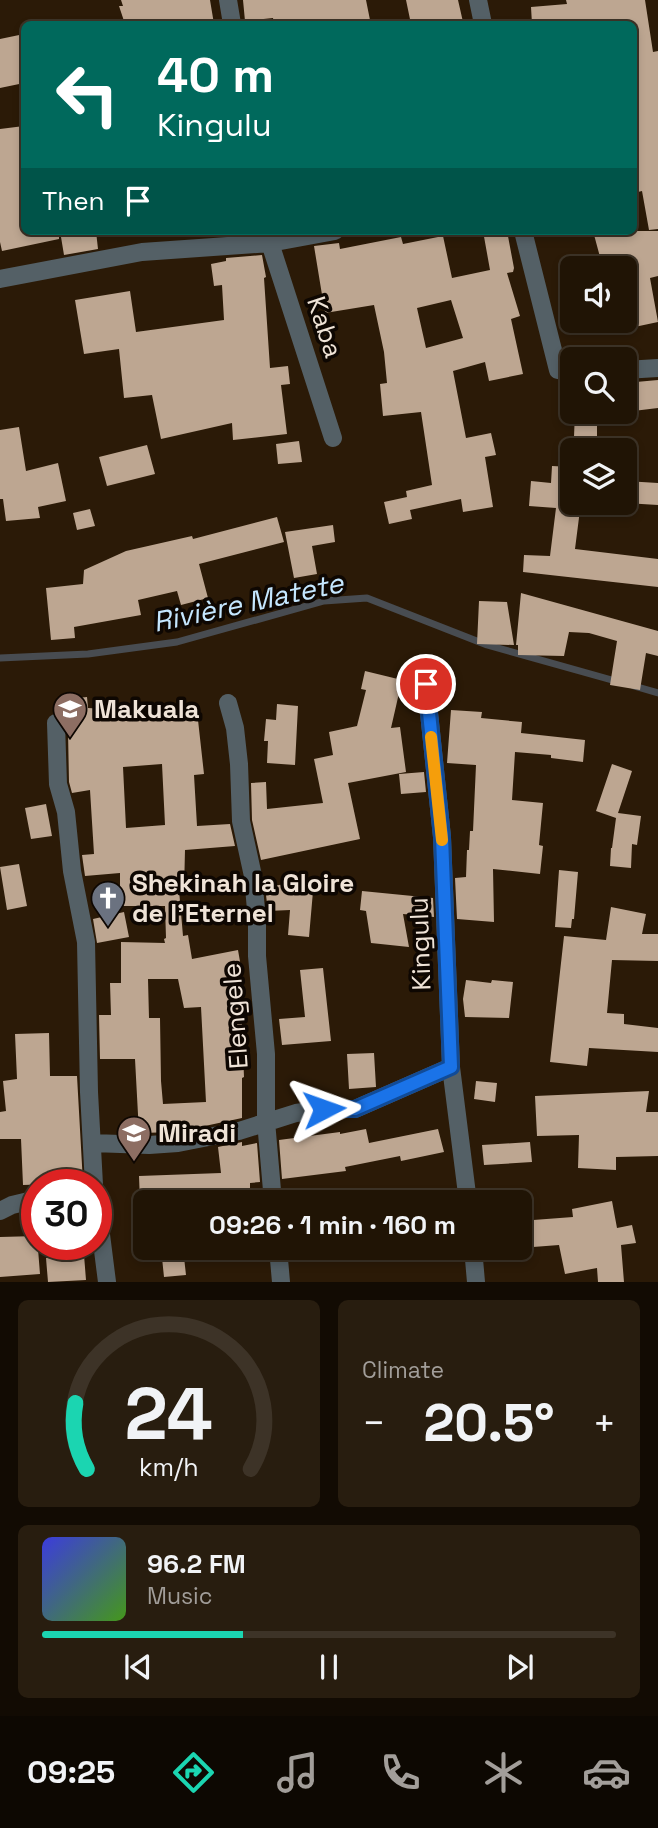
<!DOCTYPE html>
<html lang="en">
<head>
<meta charset="utf-8">
<style>
	body { margin:0; font-family:"Space Grotesk",sans-serif; background:#281d0f; color:#f1f3f6; height:100vh; display:flex; flex-direction:column; font-size:26px; white-space:nowrap }
	* { box-sizing:border-box; margin:0 }
	p { font-size:23px; color:#a29e9a }
	.icon { flex:none; width:38px; height:38px; fill:none; stroke:currentColor; stroke-width:2; stroke-linecap:round; stroke-linejoin:round }
	.map { position:relative; height:1282px; overflow:hidden }
	.side { display:flex; flex-direction:column; gap:18px; padding:18px; background:#120b03; flex:1 }
	.side>* { flex:none }
	.top-card { position:absolute; left:21px; top:21px; width:616px; height:214px; border-radius:10px; box-shadow:0 4px 10px #0003,0 0 0 2px #3d3327; background:#00695c; color:#fff; overflow:hidden }
	.fabs { position:absolute; left:560px; top:256px; display:grid; gap:14px }
	.fabs a { display:grid; place-items:center; width:77px; height:77px; border-radius:10px; background:#201405; box-shadow:0 4px 10px #0003,0 0 0 2px #3d3327; font-size:35px }
	.speed { position:absolute; left:21px; top:1169px; display:flex; gap:14px; font-size:35px; font-weight:700; text-align:center }
	.speed>* { display:grid; place-content:center; width:91px; height:91px; border-radius:50%; background:#201405; box-shadow:0 4px 10px #0003,0 0 0 2px #3d3327; line-height:1 }
	.speed .limit { border:10px solid #d22; background:#fff; color:#111 }
	.pin { position:absolute; display:grid; place-items:center; width:60px; height:60px; color:#fff; margin:-30px; border:4px solid #fff; border-radius:50%; box-shadow:0 2px 7px #0007 }
	.me { position:absolute; width:77px; margin:-38px; rotate:86deg; stroke-linejoin:round; filter:drop-shadow(0 0 5px #0008) }
	.turn { display:flex; align-items:center; gap:24px; height:147px; padding:0 21px; font-size:32px }
	.turn .icon { width:91px; height:91px; stroke-width:2.5 }
	.turn b { display:block; font-size:49px; line-height:60px }
	.then { display:flex; align-items:center; height:66px; padding:0 21px; background:#0003; gap:14px; font-size:26px }
	.big { font-size:52px; font-weight:700; line-height:1.1 }
	.side .card { flex:1; display:flex; flex-direction:column; justify-content:center; gap:10px; min-width:0; padding:0 24px; border-radius:10px; background:#281d0f }
	.side .dial { align-items:center; gap:0 }
	.dial svg { height:182px; overflow:visible; fill:none; stroke:#3d3327; stroke-width:7; stroke-linecap:round; text-anchor:middle }
	.dial text { fill:#f1f3f6; stroke:none }
	.song { display:flex; align-items:center; gap:21px }
	.cover { width:84px; height:84px; border-radius:10px; background:linear-gradient(135deg,hsl(240 70% 55%),hsl(100 70% 35%)) }
	.played { height:7px; border-radius:4px; background:linear-gradient(90deg,#1bd5b1 35%,#3d3327 35%) }
	.keys { display:flex; justify-content:space-around; direction:ltr }
	.heat { display:flex; justify-content:space-between; align-items:center; font-size:38px; direction:ltr }
	.side .tiles { flex:1; display:grid; gap:18px; grid-template-columns:1fr 1fr }
	.card:last-child { grid-column:span 2 }
	.trip { position:absolute; left:133px; top:1190px; width:399px; height:70px; border-radius:10px; background:#201405; box-shadow:0 4px 10px #0003,0 0 0 2px #3d3327; font-weight:700; line-height:70px; text-align:center }
	.tab-bar { display:flex; height:112px; justify-content:space-around; align-items:center; background:#0d0802; color:#a29e9a }
	.tab-bar .icon { width:49px; height:49px }
	.tab-bar .active { color:#1bd5b1 }
	.tab-bar b { font-size:32px; color:#f1f3f6 }
	.map>svg:first-child { display:block }
	.lines { fill:none; stroke-linecap:round; stroke-linejoin:round }
	.stream { stroke:#484c51; stroke-width:7 }
	.building { fill:#bda691; fill-rule:evenodd }
	.street { stroke:#546066; stroke-width:18 }
	.route-casing { stroke:#114b97; stroke-width:18 }
	.route { stroke:#1a73e8; stroke-width:12 }
	.slow { stroke:#f59e0b; stroke-width:12 }
	.labels { text-anchor:middle; stroke-width:7; stroke-linejoin:round; paint-order:stroke }
	.street-label { font-size:26px; fill:#efe3d7; stroke:#0e0702 }
	.poi-label { font-size:26px; font-weight:bold; fill:#efe3d7; stroke:#0e0702; text-anchor:start }
	.water-label { font-size:28px; font-style:italic; fill:#c5e7ff; stroke:#0e0702 }
</style>
</head>
<body>
<div class="map">
<svg width="658" height="1282" viewBox="0 0 658 1282">
	<rect width="100%" height="100%" fill="#2b1a07"/>
	<g class="lines">
		<!-- stream -->
		<path class="stream" d="M0,658L88,654L177,642L324,601L367,598L487,645L619,682
			M634,686L658,693"/>
	</g>
	<!-- building -->
	<path class="building" d="M121,0H210L214,24H125L119,6H123Z
		M243,0H366L370,20L363,22V24H274L273,18L245,21Z
		M406,0H458L463,22L451,24H411Z
		M566,0H645L653,52L658,51V229L649,230L642,191L634,193V24H532L531,7L567,4Z
		M24,34V83L0,88V39Z
		M24,126V158H22L24,178V231H59V239L2,251L0,242V129Z
		M60,231H96L98,249L64,255Z
		M483,231H507L514,268L513,272L507,273L520,316L511,319L523,374L489,381L485,362L453,371L466,438L491,433L496,455L485,457L493,507L463,512L461,499L410,510L412,519L389,524L384,502L407,497L406,491L432,485L421,412L383,416L380,384L387,383L384,352L374,305L325,313L314,246L339,243L340,249L401,237L403,244L443,236L452,278L490,270ZM451,300L463,338L426,348L417,308Z
		M593,231H658V276L650,278L658,322L625,329V268H603Z
		M262,255L266,277L264,278L270,368L288,366L290,384L281,385L287,434L233,440L232,423L161,439L152,395L124,398L119,349L84,354L75,300L130,291L136,332L224,320L222,285L214,286L211,264L226,261V258Z
		M658,380V408L625,412V383Z
		M575,411H597V438L574,437Z
		M19,427L26,471L58,463L66,501L38,507L40,518L6,521L3,499H0V430Z
		M299,441L302,462L278,464L276,444Z
		M147,445L155,474L107,486L99,457Z
		M552,466L572,467V502H581L575,549L658,559V587L523,572L524,555L550,556L556,508L529,506L531,481L551,483Z
		M625,481L658,483V505L625,503Z
		M90,509L95,526L77,530L73,513Z
		M277,517L284,542L199,564L208,598L181,605L177,591L138,600L141,615L74,627L75,638L51,640L46,588L83,584L84,570L126,551L192,536L193,539Z
		M333,525L335,542L312,546L317,574L294,578L285,532Z
		M521,593L658,631V656L646,653L640,690L610,685L617,641L589,633L569,632L564,656L518,655V645H516Z
		M479,601L507,602L514,645L477,644Z
		M365,671L402,680L391,728L400,727L406,772L348,783L360,839L261,860L252,820L251,783L266,782L267,809L323,803L314,759L333,755L329,732L357,726L366,690L361,689Z
		M87,697L88,708L122,710L121,720L197,711L204,774L194,775L197,826L230,824L235,846L185,850L184,891L179,890L183,936L188,935L192,959L238,950L242,973L240,974L244,1077L242,1078V1118L177,1132L139,1133L135,1059H100L99,1015H111L110,983H121V942L165,943L164,939L166,938L165,906H120V873L85,876L82,855L94,854L90,790L72,793L69,782L68,731H72L69,699ZM162,764L165,825L126,828L123,767ZM148,979H178L184,1008L201,1007L206,1102L163,1104L161,1081L160,1018H149Z
		M277,704L298,706L295,765L267,763L268,741H264L266,719L276,720Z
		M451,710L482,712L481,718L522,722L521,733L585,740L583,762L551,758V755L515,752L512,800L543,803L539,845L543,846L540,874L493,869L494,922L457,919L455,878L466,877L467,850H469L470,831H473L476,765L447,763Z
		M612,764L632,771L618,813L641,816L637,845L632,844L631,868L610,866L611,848H612L616,818L596,811Z
		M424,772L426,792L401,794L399,774Z
		M46,804L52,836L31,839L25,808Z
		M19,864L27,906L7,910L0,867Z
		M559,870L578,872L574,919H572L571,928L555,927Z
		M314,880L309,937L288,935L290,910L268,911L265,887Z
		M362,891L433,898L434,917L403,914L409,947L371,943L366,911L360,910Z
		M611,907L646,914L642,934H658V961L612,960L607,1013L624,1014V1024L658,1028V1052L589,1048L587,1066L550,1062L564,936L606,940Z
		M124,912L129,937L97,943L93,919Z
		M323,968L331,1041L282,1045L279,1019L305,1017L300,970Z
		M466,980L491,983L492,980L513,982L509,1018L465,1017L463,999Z
		M49,1033L50,1076H77L83,1183L23,1185L21,1139H0V1112L6,1111L3,1081L17,1079L15,1034Z
		M374,1053L376,1087L349,1089L347,1054Z
		M476,1081L497,1083L495,1102L474,1099Z
		M649,1091L646,1112H658V1156L616,1157V1170L578,1168L579,1135L537,1136L535,1096Z
		M366,1129L369,1143L438,1129L444,1152L401,1161L400,1156L345,1167L346,1171L282,1179L279,1140L340,1132V1134Z
		M242,1142V1146L257,1143L260,1182L250,1183V1197L179,1199L180,1202H140L139,1176L221,1173L218,1147Z
		M530,1142L532,1162L484,1165L482,1145Z
		M612,1201L617,1228L632,1225L636,1243L621,1245L624,1282H598L597,1268L565,1274L559,1245L520,1248V1221L573,1217L572,1209Z
		M37,1236L40,1274L0,1277V1237Z
		M161,1248H183L186,1275L164,1277Z
		M84,1255L86,1280L48,1282L46,1258Z"/>
	<g class="lines">
		<!-- street -->
		<path class="street" d="M228,0L232,24
			M478,0L483,24
			M268,231L270,243L333,438
			M523,231L558,370L572,373
			M0,279L142,252L270,243L335,231
			M625,370L658,368
			M426,684L442,837L451,1067L468,1202
			M228,703L235,728L239,764L241,821L253,876L257,921V956L266,1054V1121L273,1202
			M56,723L58,784L66,812L72,871L86,942L89,1092L94,1185
			M92,1143L149,1145L178,1143L239,1131L296,1113L324,1109H355L451,1067
			M96,1195L107,1282
			M0,1211L12,1205L37,1199
			M278,1248L281,1282
			M473,1248L476,1282"/>
	</g>
	<g class="lines">
		<!-- route casing -->
		<g class="route-casing">
			<path id="route" d="M324,1109H355L451,1067L442,837L426,684"/>
		</g>
		<!-- route -->
		<use href="#route" class="route"/>
		<!-- slow -->
		<path class="slow" d="M431,737L442,840"/>
	</g>
	<!-- icons -->
	<defs>
		<g id="school-pin" transform="scale(1.75)"><path d="M0 17L-7.5 6A9.5 9.5 0 1 1 7.5 6Z" fill="#8d6e63" stroke="#0e0702"/><path d="M0-5L7-2L0 1L-7-2ZM-4 1L0 2.5L4 1V4Q0 6-4 4Z" fill="#fff"/></g>
		<g id="church-pin" transform="scale(1.75)"><path d="M0 17L-7.5 6A9.5 9.5 0 1 1 7.5 6Z" fill="#6b7280" stroke="#0e0702"/><path d="M-1.2-6h2.4v3.5h3.3v2.4h-3.3V6h-2.4V-.1h-3.3v-2.4h3.3Z" fill="#fff"/></g>
	</defs>
	<g fill-rule="evenodd">
		<use href="#school-pin" x="70" y="709"/>
		<use href="#church-pin" x="108" y="898"/>
		<use href="#school-pin" x="134" y="1133"/>
	</g>
	<g class="labels">
		<!-- street labels -->
		<g class="street-label">
			<text transform="translate(325 327) rotate(72)" y="9">Kaba</text>
			<text transform="translate(420 944) rotate(-92)" y="9">Kingulu</text>
			<text transform="translate(235 1016) rotate(-94)" y="9">Elengele</text>
		</g>
		<!-- poi labels -->
		<g class="poi-label">
			<text x="94" y="718">Makuala</text>
			<text x="132" y="892">Shekinah la Gloire<tspan x="132" dy="30">de l'Eternel</tspan></text>
			<text x="158" y="1142">Miradi</text>
		</g>
		<!-- water labels -->
		<g class="water-label">
			<text transform="translate(248 602) rotate(-12)" y="10">Rivière Matete</text>
		</g>
	</g>
</svg>
<div class="fabs">
<a><svg class="icon" aria-label="sound" viewBox="0 0 24 24"><path d="M4 9h4l5-4v14l-5-4H4zM17 9q2 3 0 6"/></svg></a>
<a><svg class="icon" aria-label="search" viewBox="0 0 24 24"><circle cx="10" cy="10" r="6"/><path d="M15 15l6 6"/></svg></a>
<a><svg class="icon" aria-label="layers" viewBox="0 0 24 24"><path d="M12 4l9 5-9 5-9-5zM3 14l9 5 9-5"/></svg></a>
</div>
<div class="speed"><div class="limit">30</div></div>
<div class="pin" style="left:426px;top:684px;background:#d93025"><svg class="icon" aria-label="arrive" viewBox="0 0 24 24"><path d="M6 21V4h12l-3 4 3 4H6"/></svg></div>
<svg class="me" style="left:324px;top:1109px" viewBox="-20 -20 40 40"><path d="M0-17L14 15 0 8-14 15z" fill="#1a73e8" stroke="#fff" stroke-width="4"/></svg>
<div class="trip">09:26 · 1 min · 160 m</div>
<div class="top-card">
<div class="turn"><svg class="icon" aria-label="left" viewBox="0 0 24 24"><path d="M17 20v-9H6M10 6l-5 5 5 5"/></svg><div><b>40 m</b>Kingulu</div></div>
<div class="then">Then<svg class="icon" aria-label="arrive" viewBox="0 0 24 24"><path d="M6 21V4h12l-3 4 3 4H6"/></svg></div>
</div>
</div>
<section class="side">
<div class="tiles">
<div class="card dial"><svg viewBox="0 0 100 80">
<path d="M14 69A42 42 0 1 1 86 69"/>
<path d="M14 69A42 42 0 0 1 9 40" stroke="#1bd5b1"/>
<text x="50" y="56" font-size="32" font-weight="700">24</text>
<text x="50" y="72" font-size="11">km/h</text>
</svg></div>
<div class="card"><p>Climate</p>
<div class="heat"><a>−</a><b class="big">20.5°</b><a>+</a></div>
</div>
<div class="card">
<div class="song"><i class="cover"></i><div><b>96.2 FM</b><p>Music</p></div></div>
<div class="played"></div>
<div class="keys"><svg class="icon" aria-label="previous" viewBox="0 0 24 24"><path d="M18 5L8 12l10 7zM5 5v14"/></svg><svg class="icon" aria-label="pause" viewBox="0 0 24 24"><path d="M8 5v14M16 5v14"/></svg><svg class="icon" aria-label="next" viewBox="0 0 24 24"><path d="M6 5l10 7-10 7zM19 5v14"/></svg></div>
</div>
</div>
</section>
<nav class="tab-bar">
<b>09:25</b>
<svg class="icon active" aria-label="directions" viewBox="0 0 24 24"><path d="M12 3l9 9-9 9-9-9zM9 14v-3h6M13 9l2 2-2 2"/></svg>
<svg class="icon" aria-label="music" viewBox="0 0 24 24"><path d="M9 18V5l10-2v13"/><circle cx="6" cy="18" r="3"/><circle cx="16" cy="16" r="3"/></svg>
<svg class="icon" aria-label="phone" viewBox="0 0 24 24"><path d="M5 4h4l2 5-3 2q2 4 5 5l2-3 5 2v4C11 20 4 13 5 4z"/></svg>
<svg class="icon" aria-label="climate" viewBox="0 0 24 24"><path d="M12 3v18M4 7l16 10M4 17L20 7"/></svg>
<svg class="icon" aria-label="car" viewBox="0 0 24 24"><path d="M5 17H2v-5l4-1 3-4h7l3 4 3 1v5h-3M9 17h6M6 11h13"/><circle cx="7" cy="17" r="2"/><circle cx="17" cy="17" r="2"/></svg>
</nav>
</body>
</html>
